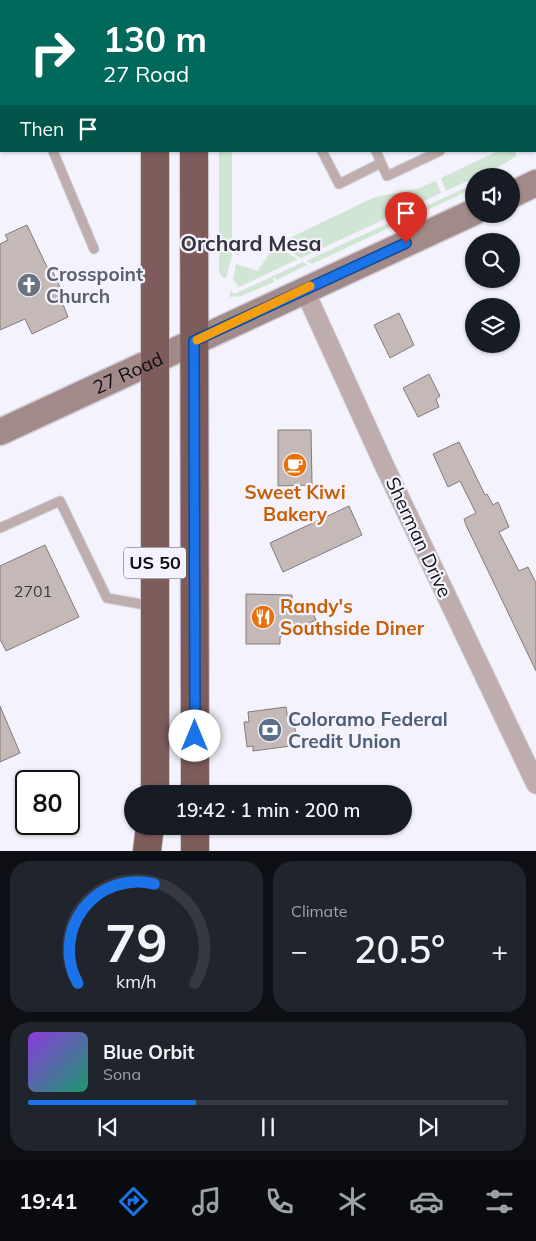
<!DOCTYPE html>
<html lang="en">
<head>
<meta charset="utf-8">
<style>
	body { margin:0; font-family:Mulish,sans-serif; background:#20242c; color:#f1f3f6; height:100vh; display:flex; flex-direction:column; font-size:19px; white-space:nowrap }
	* { box-sizing:border-box; margin:0 }
	p { font-size:16px; color:#9ea1a6 }
	.icon { flex:none; width:28px; height:28px; fill:none; stroke:currentColor; stroke-width:2; stroke-linecap:round; stroke-linejoin:round }
	.map { position:relative; height:851px; overflow:hidden }
	.drawer { display:flex; flex-direction:column; gap:10px; padding:10px; background:#0d0f14; flex:1 }
	.drawer>* { flex:none }
	.hud { position:absolute; left:0px; top:0px; width:536px; height:152px; box-shadow:0 1px 4px #0004; background:#00695c; color:#fff; overflow:hidden }
	.buttons { position:absolute; left:465px; top:168px; display:grid; gap:10px }
	.buttons a { display:grid; place-items:center; width:55px; height:55px; border-radius:50%; background:#171b24; box-shadow:0 1px 4px #0004; font-size:25px }
	.speed { position:absolute; left:15px; top:770px; display:flex; gap:10px; font-size:25px; font-weight:700; text-align:center }
	.speed>* { display:grid; place-content:center; width:65px; height:65px; border-radius:50%; background:#171b24; box-shadow:0 1px 4px #0004; line-height:1 }
	.speed .limit { border:2px solid #111; border-radius:8px; background:#fff; color:#111 }
	.pin { position:absolute; display:grid; place-items:center; width:42px; height:42px; color:#fff; margin:-51px -21px; border-radius:50% 50% 50% 0; rotate:-45deg; box-shadow:0 0 5px #0007 }
	.pin .icon { rotate:45deg }
	.me { position:absolute; width:55px; margin:-28px; rotate:0deg; stroke-linejoin:round; filter:drop-shadow(0 0 4px #0008) }
	.turn { display:flex; align-items:center; gap:18px; height:105px; padding:0 20px; font-size:22px }
	.turn .icon { width:65px; height:65px; stroke-width:2.5 }
	.turn b { display:block; font-size:35px; line-height:42px }
	.then { display:flex; align-items:center; height:48px; padding:0 20px; background:#0003; gap:10px; font-size:19px }
	.big { font-size:38px; font-weight:600; line-height:1.1 }
	.drawer .card { flex:1; display:flex; flex-direction:column; justify-content:center; gap:8px; min-width:0; padding:0 18px; border-radius:20px; background:#20242c }
	.drawer .dial { align-items:center; gap:0 }
	.dial svg { height:130px; overflow:visible; fill:none; stroke:#363941; stroke-width:7; stroke-linecap:round; text-anchor:middle }
	.dial text { fill:#f1f3f6; stroke:none }
	.song { display:flex; align-items:center; gap:15px }
	.cover { width:60px; height:60px; border-radius:8px; background:linear-gradient(135deg,hsl(270 70% 55%),hsl(160 70% 35%)) }
	.played { height:5px; border-radius:2px; background:linear-gradient(90deg,#1a73e8 35%,#363941 35%) }
	.keys { display:flex; justify-content:space-around; direction:ltr }
	.heat { display:flex; justify-content:space-between; align-items:center; font-size:28px; direction:ltr }
	.drawer .tiles { flex:1; display:grid; gap:10px; grid-template-columns:1fr 1fr }
	.card:last-child { grid-column:span 2 }
	.trip { position:absolute; left:124px; top:785px; width:288px; height:50px; border-radius:25px; background:#171b24; box-shadow:0 1px 4px #0004; font-weight:600; line-height:50px; text-align:center }
	.tab-bar { display:flex; height:80px; justify-content:space-around; align-items:center; background:#090b0e; color:#9ea1a6 }
	.tab-bar .icon { width:35px; height:35px }
	.tab-bar .selected { color:#1a73e8 }
	.tab-bar b { font-size:22px; color:#f1f3f6 }
	.map>svg:first-child { display:block }
	.green { fill:#d0e5d3 }
	.building { fill:#c4b9b7; stroke:#847a78 }
	.lines { fill:none; stroke-linecap:round; stroke-linejoin:round }
	.lane-casing { stroke:#cfced7; stroke-width:11 }
	.street-casing { stroke:#cfced7; stroke-width:21 }
	.secondary-casing { stroke:#cfced7; stroke-width:29 }
	.highway-casing { stroke:#cfced7; stroke-width:30 }
	.lane { stroke:#beadac; stroke-width:9 }
	.street { stroke:#beadac; stroke-width:19 }
	.secondary { stroke:#a38a8a; stroke-width:26 }
	.highway { stroke:#7e5c5c; stroke-width:28 }
	.route-casing { stroke:#114b97; stroke-width:12 }
	.route { stroke:#1a73e8; stroke-width:9 }
	.slow { stroke:#f59e0b; stroke-width:9 }
	.labels { text-anchor:middle; stroke-width:4.5; stroke-linejoin:round; paint-order:stroke }
	.number-label { font-size:16px; fill:#3c3a3b }
	.shield { fill:#f4f2fc; stroke:#545358; stroke-width:1 }
	.shield-label { font-size:18px; font-weight:bold; fill:#0f0f12 }
	.worship-label { font-size:19px; font-weight:bold; fill:#5b616d; stroke:#f4f2fc; text-anchor:start }
	.street-label { font-size:19px; fill:#0f0f12; stroke:#f4f2fc }
	.food-label { font-size:19px; font-weight:bold; fill:#c56008; stroke:#f4f2fc }
	.service-label { font-size:19px; font-weight:bold; fill:#4e5e75; stroke:#f4f2fc; text-anchor:start }
	.quarter-label { font-size:21px; font-weight:bold; fill:#36343c; stroke:#f4f2fc }
</style>
</head>
<body>
<div class="map">
<svg width="536" height="851" viewBox="0 0 536 851">
	<rect width="100%" height="100%" fill="#f4f2fc"/>
	<!-- green -->
	<path class="green" d="M219,151H232V256L226,278H223L219,272Z
		M498,151H515L516,156L504,164L446,191L441,178Z
		M436,181L441,193L301,258L277,244L375,197L417,189Z
		M474,184V188L312,264L306,261Z
		M274,246L298,259L239,287L233,280L236,264L258,271Z
		M303,262L308,265L276,280L275,278H273L274,282L241,296L230,297V291L235,294Z"/>
	<!-- building -->
	<path class="building" d="M27,225L48,269L51,268L66,300L62,302L68,317L32,334L25,319L0,330V244L8,240L5,235Z
		M399,313L414,345L390,358L374,325Z
		M429,374L440,396L436,399L439,407L418,417L403,388Z
		M278,430H311L312,485L278,486Z
		M459,442L485,495L487,494L493,505L498,502L509,527L499,532L519,571L528,567L536,583V671L466,525L464,519L476,513L460,481L448,487L433,454Z
		M349,506L362,535L283,572L270,543Z
		M45,545L79,617L6,651L0,639V566Z
		M246,594L292,595V608L307,601L316,620L280,637V644H246Z
		M0,706L20,753L0,762Z
		M286,707L288,720L294,719L296,738L290,739L291,746L253,751V746L247,747L244,722H249L248,712Z"/>
	<g class="lines">
		<!-- lane casing -->
		<g class="lane-casing">
			<path id="lane" d="M95,1L96,0
				M0,56H1
				M0,113L1,112
				M53,151L94,249
				M322,151L339,184L381,163
				M376,151L387,176L440,151
				M0,528L60,501L107,598L152,606"/>
		</g>
		<!-- street casing -->
		<g class="street-casing">
			<path id="street" d="M304,289L385,467L536,784"/>
		</g>
		<!-- secondary casing -->
		<g class="secondary-casing">
			<g id="secondary">
				<path d="M511,195L536,183"/>
				<path id="s1" d="M0,432L474,212"/>
			</g>
		</g>
		<!-- highway casing -->
		<g class="highway-casing">
			<path id="highway" d="M154,0V1
				M195,0V1
				M155,151V794
				M194,151L195,794
				M195,826V851
				M147,851L150,826"/>
		</g>
		<!-- lane -->
		<use href="#lane" class="lane"/>
		<!-- street -->
		<use href="#street" class="street"/>
		<!-- secondary -->
		<use href="#secondary" class="secondary"/>
		<!-- highway -->
		<use href="#highway" class="highway"/>
	</g>
	<g class="lines">
		<!-- route casing -->
		<g class="route-casing">
			<path id="route" d="M195,736L194,341L406,243"/>
		</g>
		<!-- route -->
		<use href="#route" class="route"/>
		<!-- slow -->
		<path class="slow" d="M197,340L310,286"/>
	</g>
	<!-- icons -->
	<defs>
		<g id="church-disc" transform="scale(1.25)"><circle r="9.5" fill="#6b7280" stroke="#f4f2fc"/><path d="M-1.2-6h2.4v3.5h3.3v2.4h-3.3V6h-2.4V-.1h-3.3v-2.4h3.3Z" fill="#fff"/></g>
		<g id="cafe-disc" transform="scale(1.25)"><circle r="9.5" fill="#e8710a" stroke="#f4f2fc"/><path d="M-5.5-4.5H6V0H3Q3 3.5 0 3.5H-2.5Q-5.5 3.5-5.5 0ZM3-3.2v2h1.7v-2ZM-6 4.5H4V6H-6Z" fill="#fff"/></g>
		<g id="restaurant-disc" transform="scale(1.25)"><circle r="9.5" fill="#e8710a" stroke="#f4f2fc"/><path d="M-5-6h1v4h1v-4h1v4h1v-4h1v5L-1.5 .5V6h-2V.5L-5-1ZM5-6V6H3V1.5H1.5Q1.5-4 5-6Z" fill="#fff"/></g>
		<g id="bank-disc" transform="scale(1.25)"><circle r="9.5" fill="#5c6f8a" stroke="#f4f2fc"/><path d="M-6-4H6V4H-6ZM0-2.3a2.3 2.3 0 1 0 0 4.6a2.3 2.3 0 1 0 0-4.6Z" fill="#fff"/></g>
	</defs>
	<g fill-rule="evenodd">
		<use href="#church-disc" x="29" y="285"/>
		<use href="#cafe-disc" x="295" y="465"/>
		<use href="#restaurant-disc" x="263" y="617"/>
		<use href="#bank-disc" x="270" y="730"/>
	</g>
	<g class="labels">
		<!-- number labels -->
		<g class="number-label">
			<text x="33" y="597">2701</text>
		</g>
		<!-- shield labels -->
		<rect class="shield" x="124" y="547.5" width="62" height="31" rx="4"/>
		<g class="shield-label">
			<text x="155" y="569">US 50</text>
		</g>
		<!-- worship labels -->
		<g class="worship-label">
			<text x="46" y="281">Crosspoint<tspan x="46" dy="22">Church</tspan></text>
		</g>
		<!-- street labels -->
		<g class="street-label">
			<text dy="7" stroke="none"><textPath href="#s1" startOffset="141">27 Road</textPath></text>
			<text transform="translate(419 537) rotate(65)" y="7">Sherman Drive</text>
		</g>
		<!-- food labels -->
		<g class="food-label">
			<text x="295" y="499">Sweet Kiwi<tspan x="295" dy="22">Bakery</tspan></text>
			<text x="280" y="613" text-anchor="start">Randy's<tspan x="280" dy="22">Southside Diner</tspan></text>
		</g>
		<!-- service labels -->
		<g class="service-label">
			<text x="288" y="726">Coloramo Federal<tspan x="288" dy="22">Credit Union</tspan></text>
		</g>
		<!-- quarter labels -->
		<g class="quarter-label">
			<text x="251" y="251">Orchard Mesa</text>
		</g>
	</g>
</svg>
<div class="buttons">
<a><svg class="icon" aria-label="sound" viewBox="0 0 24 24"><path d="M4 9h4l5-4v14l-5-4H4zM17 9q2 3 0 6"/></svg></a>
<a><svg class="icon" aria-label="search" viewBox="0 0 24 24"><circle cx="10" cy="10" r="6"/><path d="M15 15l6 6"/></svg></a>
<a><svg class="icon" aria-label="layers" viewBox="0 0 24 24"><path d="M12 4l9 5-9 5-9-5zM3 14l9 5 9-5"/></svg></a>
</div>
<div class="speed"><div class="limit">80</div></div>
<div class="pin" style="left:406px;top:243px;background:#d93025"><svg class="icon" aria-label="arrive" viewBox="0 0 24 24"><path d="M6 21V4h12l-3 4 3 4H6"/></svg></div>
<svg class="me" style="left:195px;top:736px" viewBox="-20 -20 40 40"><circle r="19" fill="#fff"/><path d="M0-13L10 11 0 6-10 11z" fill="#1a73e8"/></svg>
<div class="trip">19:42 · 1 min · 200 m</div>
<div class="hud">
<div class="turn"><svg class="icon" aria-label="right" viewBox="0 0 24 24"><path d="M7 20v-9h11M14 6l5 5-5 5"/></svg><div><b>130 m</b>27 Road</div></div>
<div class="then">Then<svg class="icon" aria-label="arrive" viewBox="0 0 24 24"><path d="M6 21V4h12l-3 4 3 4H6"/></svg></div>
</div>
</div>
<section class="drawer">
<div class="tiles">
<div class="card dial"><svg viewBox="0 0 100 80">
<path d="M14 69A42 42 0 1 1 86 69"/>
<path d="M14 69A42 42 0 0 1 61 8" stroke="#1a73e8"/>
<text x="50" y="56" font-size="32" font-weight="700">79</text>
<text x="50" y="72" font-size="11">km/h</text>
</svg></div>
<div class="card"><p>Climate</p>
<div class="heat"><a>−</a><b class="big">20.5°</b><a>+</a></div>
</div>
<div class="card">
<div class="song"><i class="cover"></i><div><b>Blue Orbit</b><p>Sona</p></div></div>
<div class="played"></div>
<div class="keys"><svg class="icon" aria-label="previous" viewBox="0 0 24 24"><path d="M18 5L8 12l10 7zM5 5v14"/></svg><svg class="icon" aria-label="pause" viewBox="0 0 24 24"><path d="M8 5v14M16 5v14"/></svg><svg class="icon" aria-label="next" viewBox="0 0 24 24"><path d="M6 5l10 7-10 7zM19 5v14"/></svg></div>
</div>
</div>
</section>
<nav class="tab-bar">
<b>19:41</b>
<svg class="icon selected" aria-label="directions" viewBox="0 0 24 24"><path d="M12 3l9 9-9 9-9-9zM9 14v-3h6M13 9l2 2-2 2"/></svg>
<svg class="icon" aria-label="music" viewBox="0 0 24 24"><path d="M9 18V5l10-2v13"/><circle cx="6" cy="18" r="3"/><circle cx="16" cy="16" r="3"/></svg>
<svg class="icon" aria-label="phone" viewBox="0 0 24 24"><path d="M5 4h4l2 5-3 2q2 4 5 5l2-3 5 2v4C11 20 4 13 5 4z"/></svg>
<svg class="icon" aria-label="climate" viewBox="0 0 24 24"><path d="M12 3v18M4 7l16 10M4 17L20 7"/></svg>
<svg class="icon" aria-label="car" viewBox="0 0 24 24"><path d="M5 17H2v-5l4-1 3-4h7l3 4 3 1v5h-3M9 17h6M6 11h13"/><circle cx="7" cy="17" r="2"/><circle cx="17" cy="17" r="2"/></svg>
<svg class="icon" aria-label="filters" viewBox="0 0 24 24"><path d="M4 7h16M4 17h16"/><circle cx="9" cy="7" r="2"/><circle cx="15" cy="17" r="2"/></svg>
</nav>
</body>
</html>
